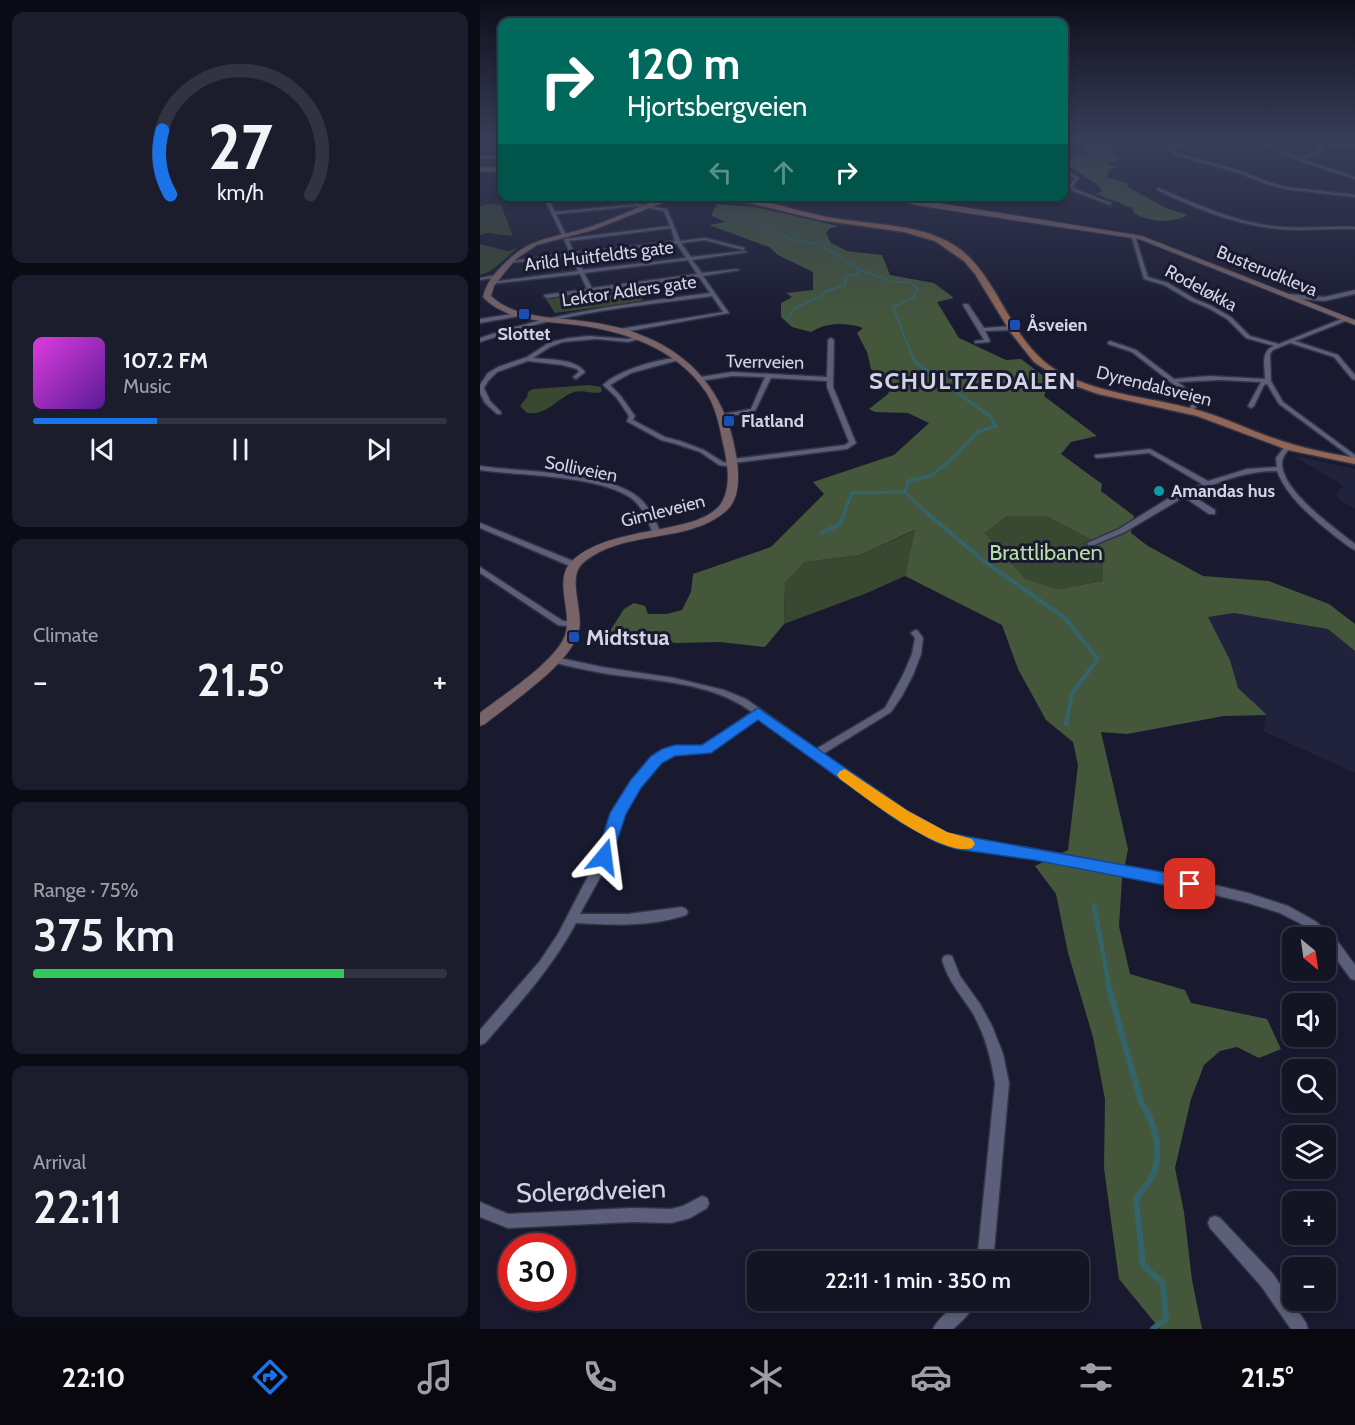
<!DOCTYPE html>
<html lang="en">
<head>
<meta charset="utf-8">
<style>
	body { margin:0; font-family:Cabin,sans-serif; background:#1c1d2c; color:#f1f3f6; height:100vh; display:flex; flex-direction:column; font-size:22px; white-space:nowrap }
	* { box-sizing:border-box; margin:0 }
	p { font-size:20px; color:#9d9ea6 }
	.icon { flex:none; width:33px; height:33px; fill:none; stroke:currentColor; stroke-width:2; stroke-linecap:round; stroke-linejoin:round }
	.map { position:relative; flex:1; overflow:hidden }
	.sheet { display:flex; flex-direction:column; gap:12px; padding:12px; background:#0a0b14; width:480px }
	.sheet>* { flex:none }
	.top-card { position:absolute; left:18px; top:18px; width:570px; height:183px; border-radius:12px; box-shadow:0 3px 9px #0003,0 0 0 2px #323341; background:#00695c; color:#fff; overflow:hidden }
	.needle { width:39px; rotate:151deg }
	.tools { position:absolute; left:802px; top:927px; display:grid; gap:12px }
	.tools a { display:grid; place-items:center; width:54px; height:54px; border-radius:12px; background:#131424; box-shadow:0 3px 9px #0003,0 0 0 2px #323341; font-size:30px }
	.speed { position:absolute; left:18px; top:1233px; display:flex; gap:12px; font-size:30px; font-weight:700; text-align:center }
	.speed>* { display:grid; place-content:center; width:78px; height:78px; border-radius:50%; background:#131424; box-shadow:0 3px 9px #0003,0 0 0 2px #323341; line-height:1 }
	.speed .limit { border:9px solid #d22; background:#fff; color:#111 }
	.pin { position:absolute; display:grid; place-items:center; width:51px; height:51px; color:#fff; margin:-26px; border-radius:12px; box-shadow:0 3px 9px #0006 }
	.me { position:absolute; width:66px; margin:-33px; rotate:16deg; stroke-linejoin:round; filter:drop-shadow(0 0 4px #0008) }
	.turn { display:flex; align-items:center; gap:21px; height:126px; padding:0 30px; font-size:27px }
	.turn .icon { width:78px; height:78px; stroke-width:2.5 }
	.turn b { display:block; font-size:42px; line-height:51px }
	.lanes { display:flex; align-items:center; height:57px; padding:0 30px; background:#0003; justify-content:center; gap:30px; direction:ltr }
	.lanes .off { opacity:.35 }
	.big { font-size:45px; font-weight:600; line-height:1.1 }
	.sheet .tile { flex:1; display:flex; flex-direction:column; justify-content:center; gap:9px; min-width:0; padding:0 21px; border-radius:12px; background:#1c1d2c }
	.sheet .dial { align-items:center; gap:0 }
	.dial svg { height:156px; overflow:visible; fill:none; stroke:#323341; stroke-width:7; stroke-linecap:round; text-anchor:middle }
	.dial text { fill:#f1f3f6; stroke:none }
	.song { display:flex; align-items:center; gap:18px }
	.cover { width:72px; height:72px; border-radius:9px; background:linear-gradient(135deg,hsl(300 70% 55%),hsl(270 70% 35%)) }
	.played { height:6px; border-radius:3px; background:linear-gradient(90deg,#1a73e8 30%,#323341 30%) }
	.keys { display:flex; justify-content:space-around; direction:ltr }
	.heat { display:flex; justify-content:space-between; align-items:center; font-size:33px; direction:ltr }
	.charge { height:9px; border-radius:4px; background:linear-gradient(90deg,#34c759 75%,#323341 0) }
	.trip { position:absolute; left:267px; top:1251px; width:342px; height:60px; border-radius:12px; background:#131424; box-shadow:0 3px 9px #0003,0 0 0 2px #323341; font-weight:600; line-height:60px; text-align:center }
	.tab-bar { display:flex; height:96px; justify-content:space-around; align-items:center; background:#08080e; color:#9d9ea6 }
	.tab-bar .icon { width:42px; height:42px }
	.tab-bar .selected { color:#1a73e8 }
	.tab-bar b { font-size:27px; color:#f1f3f6 }
	main { display:flex; flex:1; min-height:0 }
	.map>svg:first-child { display:block }
	.built { fill:#21233d }
	.green { fill:#394831 }
	.forest { fill:#44573a; fill-rule:evenodd }
	.lines { fill:none; stroke-linecap:round; stroke-linejoin:round }
	.stream-far5 { stroke:#34646b; stroke-width:1.5 }
	.stream-far4 { stroke:#34646b; stroke-width:2 }
	.stream-far3 { stroke:#34646b; stroke-width:3 }
	.stream-far2 { stroke:#34646b; stroke-width:4 }
	.stream-far1 { stroke:#34646b; stroke-width:4.5 }
	.stream { stroke:#34646b; stroke-width:6 }
	.street-casing { stroke:#323344; stroke-width:3 }
	.secondary-casing { stroke:#323344; stroke-width:2 }
	.primary-casing { stroke:#323344; stroke-width:3 }
	.highway-casing { stroke:#323344; stroke-width:3 }
	.street { fill:#5c5f79; fill-rule:evenodd }
	.secondary { fill:#776368; fill-rule:evenodd }
	.primary { fill:#916656; fill-rule:evenodd }
	.highway { fill:#b56b3f; fill-rule:evenodd }
	.route { fill:#1a73e8; stroke:#114b97; stroke-width:1.5 }
	.slow { fill:#f59e0b }
	.transit-dot { fill:#1a4fb4; stroke:#191a30; stroke-width:2 }
	.culture-dot { fill:#0f9aa8; stroke:#191a30; stroke-width:2 }
	.labels { text-anchor:middle; stroke-width:6; stroke-linejoin:round; paint-order:stroke }
	.far-street-label { font-size:18px; fill:#d2d4e3; stroke:#191a30 }
	.far-poi-label { font-size:18px; font-weight:bold; fill:#d2d4e3; stroke:#191a30; text-anchor:start }
	.park-label { font-size:22px; fill:#b7dba5; stroke:#191a30 }
	.poi-label { font-size:22px; font-weight:bold; fill:#d2d4e3; stroke:#191a30; text-anchor:start }
	.far-district-label { font-size:24px; font-weight:bold; letter-spacing:1.5px; fill:#d2d4e3; stroke:#191a30 }
	.near-street-label { font-size:27px; fill:#d2d4e3; stroke:#191a30 }
</style>
</head>
<body>
<main>
<section class="sheet">
<div class="tile dial"><svg viewBox="0 0 100 80">
<path d="M14 69A42 42 0 1 1 86 69"/>
<path d="M14 69A42 42 0 0 1 10 36" stroke="#1a73e8"/>
<text x="50" y="56" font-size="32" font-weight="700">27</text>
<text x="50" y="72" font-size="11">km/h</text>
</svg></div>
<div class="tile">
<div class="song"><i class="cover"></i><div><b>107.2 FM</b><p>Music</p></div></div>
<div class="played"></div>
<div class="keys"><svg class="icon" aria-label="previous" viewBox="0 0 24 24"><path d="M18 5L8 12l10 7zM5 5v14"/></svg><svg class="icon" aria-label="pause" viewBox="0 0 24 24"><path d="M8 5v14M16 5v14"/></svg><svg class="icon" aria-label="next" viewBox="0 0 24 24"><path d="M6 5l10 7-10 7zM19 5v14"/></svg></div>
</div>
<div class="tile"><p>Climate</p>
<div class="heat"><a>−</a><b class="big">21.5°</b><a>+</a></div>
</div>
<div class="tile"><p>Range · 75%</p><b class="big">375 km</b><div class="charge"></div></div>
<div class="tile"><p>Arrival</p><b class="big">22:11</b></div>
</section>
<div class="map">
<svg width="875" height="1329" viewBox="0 0 875 1329">
	<rect width="100%" height="100%" fill="#191a30"/>
	<!-- built -->
	<path class="built" d="M812,455L875,469V509L862,502L857,496L858,490L864,486Z
		M754,613L848,629L875,650V773L783,731L786,715L758,688L750,660L728,617Z"/>
	<!-- green -->
	<path class="green" d="M8,204L21,205L33,236L8,233L0,235V206Z
		M0,244L28,251L38,248C25,257 15,272 0,275Z
		M155,286L163,301L75,313L65,298Z
		M109,385L121,387L122,392C113,395 104,389 94,392C77,398 67,416 47,413L40,406L47,397L48,392L53,389Z
		M527,516H566L615,542L623,561V581L578,589L546,579L503,533Z
		M436,530L425,576L387,593L304,624L305,583L325,562L380,555Z"/>
	<!-- forest -->
	<path class="forest" d="M597,141H634L633,152L640,160L625,162L635,167L629,171L627,177L650,184L646,186L688,209L708,215C692,224 671,222 655,214L652,208L616,194L622,191L618,185L590,167V156L610,155Z
		M237,204L275,207L358,226L349,229L346,233L351,243L367,251L402,255L410,275L454,283L474,298L457,302L479,338L526,360L541,359L570,381L564,396L617,436L591,442L581,454L622,484L621,491L654,516L651,533L668,546L723,576L789,581L849,604L875,624V651L848,629L754,613L728,617L750,660L758,688L787,715L744,716L647,734L621,732L648,849L642,879L639,926L650,974L705,990L711,1003L787,1019L801,1049L779,1058L757,1047L740,1051L724,1065L711,1099L695,1168L704,1212L712,1280L722,1329H680L639,1279L624,1168L625,1099L613,1037L588,953L576,894L555,866L588,850L598,765L593,742L566,720L538,669L522,625L425,576L435,530L380,555L325,562L305,583L304,624L285,647L240,642L195,643L167,637L131,638L128,634L144,609L154,603L165,606L168,614H187L202,610L211,592L213,574L291,547L344,494L333,482L414,455L449,423L428,413L395,412L389,409L408,394L412,385L391,369L387,352L377,333L383,328C367,322 346,322 331,332L312,327L301,317V303L312,297L306,293L333,290V272L298,255L289,247L229,225L245,222L231,215ZM527,516H566L615,542L623,561V581L578,589L546,579L504,533Z"/>
	<g class="lines">
		<!-- stream-far5 -->
		<path class="stream-far5" d="M246,213L305,236"/>
		<!-- stream-far4 -->
		<path class="stream-far4" d="M302,234L316,241L339,244L381,270L411,281
			M416,282H429L438,288L434,297L413,307L433,358
			M308,318L315,308L343,295L344,292L365,285L366,276L376,274L381,270"/>
		<!-- stream-far3 -->
		<path class="stream-far3" d="M425,492L450,516
			M363,516L372,493L425,492L428,481L451,476L473,458L497,432L516,426L511,417L435,362L433,356"/>
		<!-- stream-far2 -->
		<path class="stream-far2" d="M448,514L505,562L584,617L618,659L592,693L587,720
			M342,533L360,524L364,514"/>
		<!-- stream-far1 -->
		<path class="stream-far1" d="M586,724L587,719
			M614,905L629,986"/>
		<!-- stream -->
		<path class="stream" d="M628,984L661,1102C675,1123 683,1151 673,1175C669,1183 662,1191 656,1198L663,1265L683,1284L686,1319L673,1329"/>
		<!-- street casing -->
		<g class="street-casing">
			<path id="street" d="M682,141H686L690,146L721,141L692,147L697,153L761,171L788,182L805,187L875,195V197L805,189L786,184L759,173L695,155Z
				M772,141H777L819,158L837,151L840,141L875,145V147L843,144L840,153L822,159L875,177V179L818,160Z
				M0,148H22V150H0Z
				M0,156H22V158H0Z
				M584,169L599,178L593,186L595,189L631,203V205L593,191L589,186L595,178L584,171Z
				M678,188C720,205 754,223 801,227C826,229 850,226 875,227V229C850,228 825,231 800,229C756,225 716,209 677,190Z
				M63,196H67L75,212L158,204L187,209L200,241L225,238L265,248L263,250L225,240L201,243L211,257L265,251L267,252L212,260L222,273L257,269L259,270L223,276L249,313L139,333L136,331L139,329L243,312L232,296C174,304 115,309 58,324C38,329 19,336 0,342V338C75,312 152,303 230,293L219,277L67,298L64,296L65,295L107,289L100,274L9,284V283L11,282L98,271L91,256L28,263L26,262L90,253L84,239L190,226L184,211L158,206L76,214L86,235L84,236L82,235ZM191,228L195,241L94,253L89,241ZM197,244L206,258L103,270L96,255ZM208,260L217,274L112,288L104,273Z
				M651,235L655,236L668,277L688,283L715,299L732,306L751,317L770,336L799,344L864,318H868V320L815,341L858,355L875,375V380L872,379L854,357L810,343L793,350L790,354L791,381L803,402L875,455V460L799,404L787,384L784,385L774,406L771,408L768,406L781,382L740,380L698,382L716,396L719,403L712,412H708L707,411L713,403L711,398L652,352L628,344V342L630,341L656,350L694,379L729,376L785,379C785,366 780,351 794,346L766,338L747,319L728,308L711,301L684,285L664,279Z
				M16,275L18,276V277L0,280V278Z
				M875,290V294L844,301L809,298L806,296L809,294L844,297Z
				M484,304H488L504,328L533,326L536,328L533,330L505,331L510,341L509,342L495,343V341L504,340L483,305Z
				M38,313L41,315L40,316L0,323V319Z
				M109,336L148,339L160,336L163,338L148,342L116,339L83,342L70,347L53,358C69,360 95,358 105,372L104,373L96,379L93,377L99,372L97,369L82,365L48,361L17,372L8,381L4,388L10,401L21,412V414H17L5,403L0,393V385L8,373L18,367L47,357L70,342L89,338Z
				M351,338L354,340L353,387L376,443L367,449L253,463L256,465L253,467L239,465L220,452L196,444L181,440L148,422L147,421L149,416L136,397L123,385C137,371 179,358 199,358V360L151,373L130,385L140,395L155,416L153,420L185,437L200,441L224,450L243,462L252,463L250,461L253,459L365,445L369,442L347,387V381L291,378L275,411L241,418L239,417V415L271,409L285,377L252,376L220,381L217,379L220,377L252,372L347,377L348,340Z
				M808,444L811,446C809,449 805,454 803,458C794,486 856,529 875,544V550C868,547 862,541 856,537C833,518 808,499 797,471C765,471 739,482 710,494L735,510V514H729L704,497L645,532L614,545H608L607,543L639,529L689,498L722,484L669,453L617,458L615,457V455L670,449L728,481L767,469L797,467L796,458L806,445Z
				M0,466C41,472 127,471 158,497C168,505 176,520 180,532L179,534H173C168,521 163,507 151,498C117,475 42,476 0,470Z
				M0,523L98,563L99,565L98,567H92L0,528Z
				M0,567L83,621H94L98,624L94,627L78,625L0,573Z
				M435,630L438,631L443,638L441,654L433,675L422,696L411,712L343,754C386,784 427,820 477,838L554,849L710,879L768,893L808,906L835,921L855,938L875,965V980L871,979L846,945V938H838L827,927L800,913L768,903L710,889L554,857L476,846L458,840L418,819L279,717L230,752L195,753C179,757 148,801 142,816C137,829 135,843 130,856C122,876 110,895 100,914H148L202,907L206,909L208,912L206,915C171,927 132,925 96,923C72,968 38,1005 5,1043L0,1045V1030L60,961L78,934L118,857L133,813L152,782L173,758L183,750L195,747H224L272,712C230,681 172,681 122,673C105,670 88,666 72,662L71,660L72,658L75,657L122,667L194,678L244,690L266,699L336,749L405,708L423,675L432,654L435,638L431,633Z
				M468,955L472,956L480,976L500,1004L512,1026L523,1054L529,1083L513,1262H497L515,1083C511,1058 505,1034 492,1012C481,995 468,981 462,960L464,956Z
				M222,1196L227,1198L229,1203L227,1208L210,1218L191,1223L152,1222L28,1228L0,1217V1202L28,1214L152,1208L191,1209L203,1206Z
				M735,1216L740,1218L793,1274L826,1323L828,1329H811L781,1286L730,1228L728,1223L730,1218Z
				M479,1300H497C492,1312 482,1321 473,1329H453C458,1318 471,1310 479,1300Z"/>
		</g>
		<!-- secondary casing -->
		<g class="secondary-casing">
			<path id="secondary" d="M189,196H200L113,230L57,245L36,259L25,272L14,286L11,296C34,318 72,317 102,321C183,330 243,371 256,455C259,473 261,498 246,511C207,545 145,528 103,563C85,579 107,615 97,637C83,669 32,702 5,724L0,726V713C23,695 72,664 84,638C95,613 71,580 93,560C131,525 217,535 240,505C253,487 247,460 242,439C239,423 235,406 226,392C196,347 139,329 88,324C60,321 23,319 3,297C6,284 13,275 22,266C52,234 77,239 115,225C140,216 164,204 189,196Z
				M401,196H415L662,236L875,320V325L659,239L441,206Z"/>
		</g>
		<!-- primary casing -->
		<g class="primary-casing">
			<path id="primary" d="M0,167L22,168V172L0,171Z
				M240,196C275,196 308,209 342,216C391,227 454,220 491,259C523,293 535,345 576,370C621,396 675,397 724,412C748,419 771,431 796,439C821,448 848,453 875,458V464L808,450L717,416L618,394L584,382L554,362L531,333L495,274L484,261L455,241L424,232L340,220Z"/>
		</g>
		<!-- highway casing -->
		<g class="highway-casing">
			<path id="highway" d="M289,196H304L277,204L273,202Z"/>
		</g>
		<!-- street -->
		<use href="#street" class="street"/>
		<!-- secondary -->
		<use href="#secondary" class="secondary"/>
		<!-- primary -->
		<use href="#primary" class="primary"/>
		<!-- highway -->
		<use href="#highway" class="highway"/>
	</g>
	<!-- sky -->
	<linearGradient id="sky" x2="0" y2="1"><stop stop-color="#0e0e1a"/><stop offset="0.43" stop-color="#383e59"/><stop offset="1" stop-color="#383e59" stop-opacity="0"/></linearGradient>
	<rect width="875" height="327" fill="url(#sky)"/>
	<!-- route -->
	<path class="route" d="M278,708L428,811L468,833L710,877L716,879L718,884L716,888L710,890L554,860L476,849L456,842L417,820L278,720L231,753L195,756L182,763L161,788L146,814L130,862L124,863L118,862L116,857L130,813L150,781L171,756L182,749L195,745H222Z"/>
	<!-- slow -->
	<path class="slow" d="M365,769L428,811L467,832L492,839L495,844L492,848C462,858 385,797 360,779L357,775L360,771Z"/>
	<!-- markers -->
	<g class="transit-dot">
		<rect x="38" y="308" width="12" height="12" rx="3"/>
		<rect x="529" y="319" width="12" height="12" rx="3"/>
		<rect x="243" y="415" width="12" height="12" rx="3"/>
		<rect x="88" y="631" width="12" height="12" rx="3"/>
	</g>
	<circle class="culture-dot" cx="679" cy="491" r="6"/>
	<g class="labels">
		<!-- far-street labels -->
		<g class="far-street-label">
			<text transform="translate(119 256) rotate(-7)" y="6">Arild Huitfeldts gate</text>
			<text transform="translate(787 271) rotate(22)" y="6">Busterudkleva</text>
			<text transform="translate(721 288) rotate(28)" y="6">Rodeløkka</text>
			<text transform="translate(149 291) rotate(-8)" y="6">Lektor Adlers gate</text>
			<text transform="translate(285 362) rotate(1)" y="6">Tverrveien</text>
			<text transform="translate(674 386) rotate(14)" y="6">Dyrendalsveien</text>
			<text transform="translate(101 469) rotate(11)" y="6">Solliveien</text>
			<text transform="translate(183 511) rotate(-14)" y="6">Gimleveien</text>
		</g>
		<!-- far-poi labels -->
		<g class="far-poi-label">
			<text x="547" y="331">Åsveien</text>
			<text x="44" y="340" text-anchor="middle">Slottet</text>
			<text x="261" y="427">Flatland</text>
			<text x="691" y="497">Amandas hus</text>
		</g>
		<!-- park labels -->
		<g class="park-label">
			<text x="566" y="560">Brattlibanen</text>
		</g>
		<!-- poi labels -->
		<g class="poi-label">
			<text x="106" y="645">Midtstua</text>
		</g>
		<!-- far-district labels -->
		<g class="far-district-label">
			<text x="493" y="389">SCHULTZEDALEN</text>
		</g>
		<!-- near-street labels -->
		<g class="near-street-label">
			<text transform="translate(111 1191) rotate(-2)" y="9">Solerødveien</text>
		</g>
	</g>
</svg>
<div class="tools">
<a><svg class="needle" viewBox="-14 -14 28 28"><path d="M0-13l5 13h-10z" fill="#e53935"/><path d="M0 13l5-13h-10z" fill="#9d9ea6"/></svg></a>
<a><svg class="icon" aria-label="sound" viewBox="0 0 24 24"><path d="M4 9h4l5-4v14l-5-4H4zM17 9q2 3 0 6"/></svg></a>
<a><svg class="icon" aria-label="search" viewBox="0 0 24 24"><circle cx="10" cy="10" r="6"/><path d="M15 15l6 6"/></svg></a>
<a><svg class="icon" aria-label="layers" viewBox="0 0 24 24"><path d="M12 4l9 5-9 5-9-5zM3 14l9 5 9-5"/></svg></a>
<a>+</a>
<a>−</a>
</div>
<div class="speed"><div class="limit">30</div></div>
<div class="pin" style="left:710px;top:884px;background:#d93025"><svg class="icon" aria-label="arrive" viewBox="0 0 24 24"><path d="M6 21V4h12l-3 4 3 4H6"/></svg></div>
<svg class="me" style="left:124px;top:857px" viewBox="-20 -20 40 40"><path d="M0-17L14 15 0 8-14 15z" fill="#1a73e8" stroke="#fff" stroke-width="4"/></svg>
<div class="trip">22:11 · 1 min · 350 m</div>
<div class="top-card">
<div class="turn"><svg class="icon" aria-label="right" viewBox="0 0 24 24"><path d="M7 20v-9h11M14 6l5 5-5 5"/></svg><div><b>120 m</b>Hjortsbergveien</div></div>
<div class="lanes"><svg class="icon off" aria-label="left" viewBox="0 0 24 24"><path d="M17 20v-9H6M10 6l-5 5 5 5"/></svg><svg class="icon off" aria-label="ahead" viewBox="0 0 24 24"><path d="M12 20V5M6 11l6-6 6 6"/></svg><svg class="icon" aria-label="right" viewBox="0 0 24 24"><path d="M7 20v-9h11M14 6l5 5-5 5"/></svg></div>
</div>
</div>
</main>
<nav class="tab-bar">
<b>22:10</b>
<svg class="icon selected" aria-label="directions" viewBox="0 0 24 24"><path d="M12 3l9 9-9 9-9-9zM9 14v-3h6M13 9l2 2-2 2"/></svg>
<svg class="icon" aria-label="music" viewBox="0 0 24 24"><path d="M9 18V5l10-2v13"/><circle cx="6" cy="18" r="3"/><circle cx="16" cy="16" r="3"/></svg>
<svg class="icon" aria-label="phone" viewBox="0 0 24 24"><path d="M5 4h4l2 5-3 2q2 4 5 5l2-3 5 2v4C11 20 4 13 5 4z"/></svg>
<svg class="icon" aria-label="climate" viewBox="0 0 24 24"><path d="M12 3v18M4 7l16 10M4 17L20 7"/></svg>
<svg class="icon" aria-label="car" viewBox="0 0 24 24"><path d="M5 17H2v-5l4-1 3-4h7l3 4 3 1v5h-3M9 17h6M6 11h13"/><circle cx="7" cy="17" r="2"/><circle cx="17" cy="17" r="2"/></svg>
<svg class="icon" aria-label="filters" viewBox="0 0 24 24"><path d="M4 7h16M4 17h16"/><circle cx="9" cy="7" r="2"/><circle cx="15" cy="17" r="2"/></svg>
<b>21.5°</b>
</nav>
</body>
</html>
